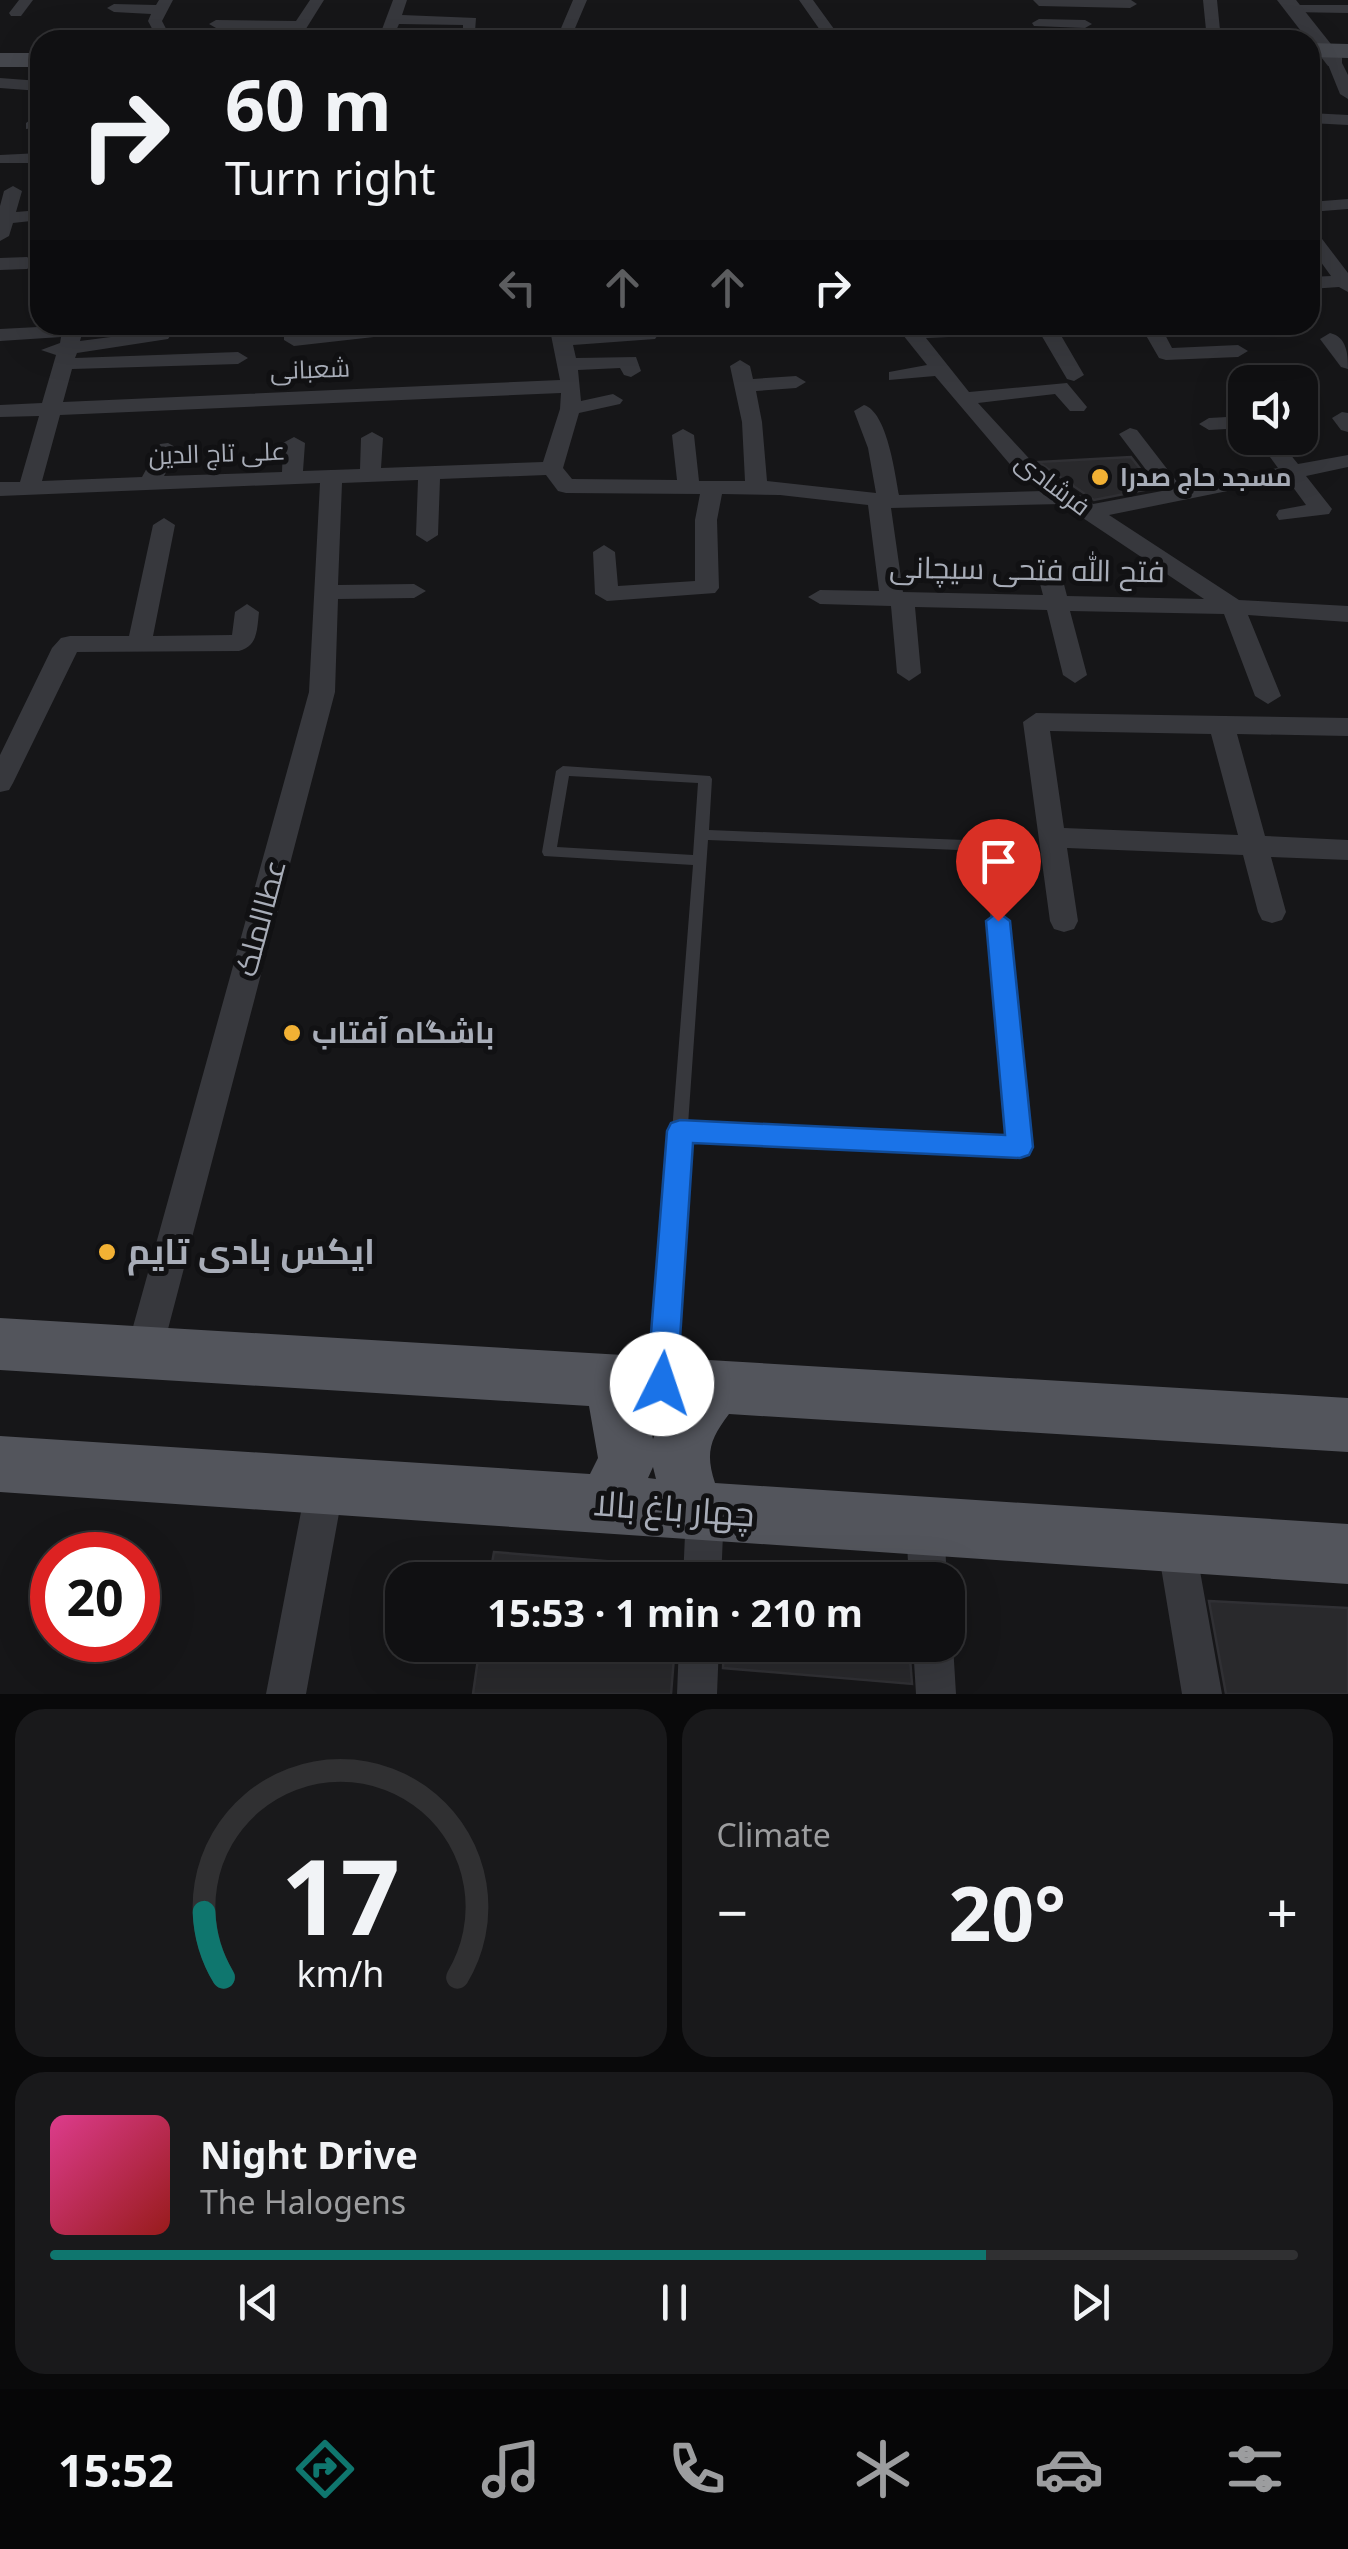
<!DOCTYPE html>
<html lang="en">
<head>
<meta charset="utf-8">
<style>
	body { margin:0; font-family:"Noto Sans",Cairo,sans-serif; background:#19191b; color:#f1f3f6; height:100vh; display:flex; flex-direction:column; font-size:38px; white-space:nowrap }
	* { box-sizing:border-box; margin:0 }
	p { font-size:32px; color:#9c9d9f }
	.icon { flex:none; width:55px; height:55px; fill:none; stroke:currentColor; stroke-width:2; stroke-linecap:round; stroke-linejoin:round }
	.map { position:relative; height:1694px; overflow:hidden }
	.side { display:flex; flex-direction:column; gap:15px; padding:15px; background:#09090a; flex:1 }
	.side>* { flex:none }
	.top-card { position:absolute; left:30px; top:30px; width:1290px; height:305px; border-radius:30px; box-shadow:0 10px 40px #0002,0 0 0 2px #303032; background:#101012; color:#f1f3f6; overflow:hidden }
	.controls { position:absolute; left:1228px; top:365px; display:grid; gap:20px }
	.controls a { display:grid; place-items:center; width:90px; height:90px; border-radius:20px; background:#101012; box-shadow:0 10px 40px #0002,0 0 0 2px #303032; font-size:50px }
	.speed { position:absolute; left:30px; top:1532px; display:flex; gap:20px; font-size:50px; font-weight:700; text-align:center }
	.speed>* { display:grid; place-content:center; width:130px; height:130px; border-radius:50%; background:#101012; box-shadow:0 10px 40px #0002,0 0 0 2px #303032; line-height:1 }
	.speed .limit { border:15px solid #d22; background:#fff; color:#111 }
	.pin { position:absolute; display:grid; place-items:center; width:85px; height:85px; color:#fff; margin:-102px -42px; border-radius:50% 50% 50% 0; rotate:-45deg; box-shadow:0 0 10px #0007 }
	.pin .icon { rotate:45deg }
	.me { position:absolute; width:110px; margin:-55px; rotate:4deg; stroke-linejoin:round; filter:drop-shadow(0 0 8px #0008) }
	.turn { display:flex; align-items:center; gap:35px; height:210px; padding:0 30px; font-size:45px }
	.turn .icon { width:130px; height:130px; stroke-width:2.5 }
	.turn b { display:block; font-size:70px; line-height:85px }
	.lanes { display:flex; align-items:center; height:95px; padding:0 30px; background:#0003; justify-content:center; gap:50px; direction:ltr }
	.lanes .off { opacity:.35 }
	.big { font-size:75px; font-weight:700; line-height:1.1 }
	.side .tile { flex:1; display:flex; flex-direction:column; justify-content:center; gap:15px; min-width:0; padding:0 35px; border-radius:30px; background:#19191b }
	.side .dial { align-items:center; gap:0 }
	.dial svg { height:260px; overflow:visible; fill:none; stroke:#303032; stroke-width:7; stroke-linecap:round; text-anchor:middle }
	.dial text { fill:#f1f3f6; stroke:none }
	.song { display:flex; align-items:center; gap:30px }
	.cover { width:120px; height:120px; border-radius:15px; background:linear-gradient(135deg,hsl(330 70% 55%),hsl(0 70% 35%)) }
	.played { height:10px; border-radius:5px; background:linear-gradient(90deg,#0f766e 75%,#303032 75%) }
	.keys { display:flex; justify-content:space-around; direction:ltr }
	.heat { display:flex; justify-content:space-between; align-items:center; font-size:55px; direction:ltr }
	.side .tiles { flex:1; display:grid; gap:15px; grid-template-columns:1fr 1fr }
	.tile:last-child { grid-column:span 2 }
	.trip { position:absolute; left:385px; top:1562px; width:580px; height:100px; border-radius:30px; background:#101012; box-shadow:0 10px 40px #0002,0 0 0 2px #303032; font-weight:700; line-height:100px; text-align:center }
	.tab-bar { display:flex; height:160px; justify-content:space-around; align-items:center; background:#060607; color:#9c9d9f }
	.tab-bar .icon { width:70px; height:70px }
	.tab-bar .current { color:#0f766e }
	.tab-bar b { font-size:45px; color:#f1f3f6 }
	.map>svg:first-child { display:block }
	.building { fill:#29292c; stroke:#303034; stroke-width:2.5 }
	.lines { fill:none; stroke-linecap:round; stroke-linejoin:round }
	.service { fill:#37383d; fill-rule:evenodd }
	.minor { fill:#37383d; fill-rule:evenodd }
	.tertiary { fill:#37383d; fill-rule:evenodd }
	.secondary { fill:#45474d; fill-rule:evenodd }
	.primary { fill:#53555c; fill-rule:evenodd }
	.route { fill:#1a73e8; stroke:#114b97; stroke-width:2.5 }
	.poi-dot { fill:#f2b134; stroke:#111113; stroke-width:4 }
	.labels { text-anchor:middle; stroke-width:10; stroke-linejoin:round; paint-order:stroke }
	.far-street-label { font-size:25px; fill:#a8adb8; stroke:#111113 }
	.far-poi-label { font-size:25px; font-weight:bold; fill:#a8adb8; stroke:#111113; text-anchor:start }
	.street-label { font-size:30px; fill:#a8adb8; stroke:#111113 }
	.poi-label { font-size:30px; font-weight:bold; fill:#a8adb8; stroke:#111113; text-anchor:start }
	.near-poi-label { font-size:35px; font-weight:bold; fill:#a8adb8; stroke:#111113; text-anchor:start }
	.near-street-label { font-size:35px; fill:#a8adb8; stroke:#111113 }
</style>
</head>
<body>
<div class="map">
<svg width="1348" height="1694" viewBox="0 0 1348 1694">
	<rect width="100%" height="100%" fill="#161618"/>
	<!-- building -->
	<path class="building" d="M1131,457L1155,488L1094,500L1038,462Z
		M494,1552L654,1565L653,1580H489Z
		M1209,1601L1348,1608V1694H1226Z
		M480,1645H675L671,1694H473Z
		M724,1645H909L912,1684L723,1668Z"/>
	<g class="lines">
		<!-- service -->
		<path class="service" d="M563,766L710,776L712,779L709,830L990,841L997,846L1028,1147L1026,1152L1020,1154L687,1138L671,1373L668,1379L662,1381L656,1379L653,1373L693,865L544,856L542,852L556,771ZM569,776L698,783L693,855L557,847ZM708,840L984,851L1011,1140L688,1125Z"/>
		<!-- minor -->
		<path class="minor" d="M19,0H33L21,16H11L9,13Z
			M159,0H173L162,21L172,40H158L148,21L151,14L114,12L107,8L114,4L156,5Z
			M310,0H324L299,40H285L291,30L216,28L209,24L216,20L296,21Z
			M393,0H407L402,15L476,18L475,32L463,35V25L399,24L392,40H378Z
			M573,0H587L570,40H556Z
			M799,0H813L842,40H827Z
			M1033,0H1131L1137,4L1130,8L1039,6Z
			M1203,0H1217L1221,40L1159,36L1157,33L1164,29L1206,30Z
			M1294,5H1348V13L1289,12L1287,9Z
			M1039,19L1085,20L1092,24L1085,28L1034,26L1032,23Z
			M1335,57L1340,59L1348,75V99L1340,94L1327,62Z
			M0,78L40,81V91L0,88Z
			M40,113V127L26,129V123Z
			M1310,113L1348,115V125L1310,123Z
			M40,153V163H0V155Z
			M13,186L22,191L16,212L40,210V220L13,223L9,236L0,241V206L4,191Z
			M1348,199V209L1310,212V202Z
			M1310,230L1316,231L1348,273V292L1339,287L1310,289V277L1331,276L1310,247Z
			M0,258L27,257L36,263L27,269L0,270Z
			M76,325L83,330L80,341L149,332L158,325H178L168,339L77,353L75,358L238,352L248,358L238,364L72,369L63,402L560,380L549,325H569L570,334L648,329L658,335L655,339L573,345L576,358L636,357L641,371L631,377L624,375L620,368L578,370L581,401L613,394L623,400L620,404L579,413L563,468L572,479L677,480L672,435L683,429L694,435L699,481H745L742,422L730,366L740,360L750,366L753,379L796,376L806,382L796,388L756,391L762,422L767,481L876,493L868,448L854,411L864,405C887,412 895,473 899,495L1043,491L1020,476L935,376L889,380V372L927,365L895,325H1109L1099,331L1059,332L1084,375L1074,381L1067,379L1040,333L926,338L969,392L1067,383L1087,407L1084,411H1070L1055,394L978,403L1036,466L1093,504L1162,491L1119,434L1130,428L1137,430L1181,487L1278,468L1256,438H1277L1298,464L1348,455V467L1306,476L1332,509L1329,514L1279,520L1276,515L1279,510L1306,505L1287,479L1109,515L1239,600L1348,606V622L1248,615L1281,696L1268,704L1255,696L1224,614L1070,611L1087,675L1075,683L1063,675L1047,610L915,607L921,673L909,681L897,673L891,606L820,604L808,597L820,590L879,591L868,505L780,495L722,494L717,520L719,588L715,593L607,601L595,594L593,552L604,545L615,552L618,586L695,581V520L700,494L566,493L558,491L546,475L440,479L438,535L427,542L416,535L418,480L342,483L338,585L414,584L426,591L414,598L338,599L335,692L162,1352L157,1364L144,1369L131,1364L126,1352L309,692L320,483L0,496V482H20L39,416L0,417V405L42,403L56,355L41,350L60,343L61,337L0,341V329ZM561,393L560,409L543,462L381,468L383,438L372,432L361,438L360,469L303,471L305,443L294,437L283,443L282,472L164,476L179,449L168,443L160,444L142,477L42,481L60,415ZM1062,504L1204,599L1067,596L1060,569L1048,562L1036,569L1043,595L903,592L891,508Z
			M284,325H304V333L374,325L384,331L374,337L294,346L284,340Z
			M794,325H814L815,327L805,333Z
			M1140,325H1160L1172,348L1238,345L1248,351L1238,357L1166,360L1159,358Z
			M1330,333C1347,337 1348,354 1348,369L1341,367L1320,339Z
			M1245,393V415L1238,413L1228,400Z
			M1342,412L1348,413V432L1341,430L1332,418Z
			M1245,416V428L1209,430L1199,424L1209,418Z
			M164,518L175,525L153,636L232,635L235,612L247,604L259,612C257,629 258,646 239,651L77,652L13,783L9,790L0,792V755L52,648L61,638L70,636H129L153,525Z
			M1036,713L1348,718V736L1237,734L1265,836L1348,840V860L1271,857L1286,912L1282,920L1272,923L1262,920L1258,912L1243,855L1067,848L1078,921L1074,929L1064,932L1054,929L1050,921L1023,722ZM1050,731L1211,734L1238,835L1064,828Z
			M325,1467L338,1473L344,1486L306,1694H266L306,1486L312,1473Z
			M705,1493L718,1499L724,1512L721,1580H683L686,1512L692,1499Z
			M925,1507L938,1513L944,1526L947,1580H909L906,1526L912,1513Z
			M1176,1524L1190,1529L1195,1543L1222,1694H1182L1157,1543L1162,1529Z
			M948,1632L953,1645L956,1694H916L913,1645H948Z
			M679,1645H719L717,1694H677Z"/>
		<!-- tertiary -->
		<path class="tertiary" d="M1277,0H1296L1342,58V66H1328Z"/>
		<!-- secondary -->
		<path class="secondary" d="M1310,43L1348,44V58L1310,57Z
			M0,53H40V67H0Z"/>
		<!-- primary -->
		<path class="primary" d="M0,1318L1348,1398V1452L729,1414C710,1439 705,1453 715,1483L1348,1524V1584L0,1492V1436L590,1474L598,1458L589,1406L0,1370ZM646,1409L665,1410L653,1439ZM653,1467L656,1479L648,1478Z"/>
	</g>
	<!-- route -->
	<path class="route" d="M998,912L1010,921L1033,1147L1029,1155L1020,1158L693,1143L677,1384L672,1394L662,1398L651,1394L647,1384L667,1131L671,1123L680,1120L1005,1135L986,921Z"/>
	<!-- markers -->
	<g class="poi-dot">
		<circle cx="1100" cy="477" r="10"/>
		<circle cx="292" cy="1033" r="10"/>
		<circle cx="107" cy="1252" r="10"/>
	</g>
	<g class="labels">
		<!-- far-street labels -->
		<g class="far-street-label">
			<text transform="translate(310 369) rotate(-2)" y="9">شعبانی</text>
			<text transform="translate(217 453) rotate(-2)" y="9">علی تاج الدین</text>
			<text transform="translate(1053 484) rotate(37)" y="9">فرشادی</text>
		</g>
		<!-- far-poi labels -->
		<g class="far-poi-label">
			<text x="1120" y="486">مسجد حاج صدرا</text>
		</g>
		<!-- street labels -->
		<g class="street-label">
			<text transform="translate(1027 570) rotate(1)" y="10">فتح الله فتحی سیچانی</text>
			<text transform="translate(261 918) rotate(-75)" y="10">عطاالملک</text>
		</g>
		<!-- poi labels -->
		<g class="poi-label">
			<text x="312" y="1043">باشگاه آفتاب</text>
		</g>
		<!-- near-poi labels -->
		<g class="near-poi-label">
			<text x="127" y="1264">ایکس بادی تایم</text>
		</g>
		<!-- near-street labels -->
		<g class="near-street-label">
			<text transform="translate(674 1509) rotate(4)" y="12">چهار باغ بالا</text>
		</g>
	</g>
</svg>
<div class="controls">
<a><svg class="icon" aria-label="sound" viewBox="0 0 24 24"><path d="M4 9h4l5-4v14l-5-4H4zM17 9q2 3 0 6"/></svg></a>
</div>
<div class="speed"><div class="limit">20</div></div>
<div class="pin" style="left:998px;top:921px;background:#d93025"><svg class="icon" aria-label="arrive" viewBox="0 0 24 24"><path d="M6 21V4h12l-3 4 3 4H6"/></svg></div>
<svg class="me" style="left:662px;top:1384px" viewBox="-20 -20 40 40"><circle r="19" fill="#fff"/><path d="M0-13L10 11 0 6-10 11z" fill="#1a73e8"/></svg>
<div class="trip">15:53 · 1 min · 210 m</div>
<div class="top-card">
<div class="turn"><svg class="icon" aria-label="right" viewBox="0 0 24 24"><path d="M7 20v-9h11M14 6l5 5-5 5"/></svg><div><b>60 m</b>Turn right</div></div>
<div class="lanes"><svg class="icon off" aria-label="left" viewBox="0 0 24 24"><path d="M17 20v-9H6M10 6l-5 5 5 5"/></svg><svg class="icon off" aria-label="ahead" viewBox="0 0 24 24"><path d="M12 20V5M6 11l6-6 6 6"/></svg><svg class="icon off" aria-label="ahead" viewBox="0 0 24 24"><path d="M12 20V5M6 11l6-6 6 6"/></svg><svg class="icon" aria-label="right" viewBox="0 0 24 24"><path d="M7 20v-9h11M14 6l5 5-5 5"/></svg></div>
</div>
</div>
<section class="side">
<div class="tiles">
<div class="tile dial"><svg viewBox="0 0 100 80">
<path d="M14 69A42 42 0 1 1 86 69"/>
<path d="M14 69A42 42 0 0 1 8 49" stroke="#0f766e"/>
<text x="50" y="56" font-size="32" font-weight="700">17</text>
<text x="50" y="72" font-size="11">km/h</text>
</svg></div>
<div class="tile"><p>Climate</p>
<div class="heat"><a>−</a><b class="big">20°</b><a>+</a></div>
</div>
<div class="tile">
<div class="song"><i class="cover"></i><div><b>Night Drive</b><p>The Halogens</p></div></div>
<div class="played"></div>
<div class="keys"><svg class="icon" aria-label="previous" viewBox="0 0 24 24"><path d="M18 5L8 12l10 7zM5 5v14"/></svg><svg class="icon" aria-label="pause" viewBox="0 0 24 24"><path d="M8 5v14M16 5v14"/></svg><svg class="icon" aria-label="next" viewBox="0 0 24 24"><path d="M6 5l10 7-10 7zM19 5v14"/></svg></div>
</div>
</div>
</section>
<nav class="tab-bar">
<b>15:52</b>
<svg class="icon current" aria-label="directions" viewBox="0 0 24 24"><path d="M12 3l9 9-9 9-9-9zM9 14v-3h6M13 9l2 2-2 2"/></svg>
<svg class="icon" aria-label="music" viewBox="0 0 24 24"><path d="M9 18V5l10-2v13"/><circle cx="6" cy="18" r="3"/><circle cx="16" cy="16" r="3"/></svg>
<svg class="icon" aria-label="phone" viewBox="0 0 24 24"><path d="M5 4h4l2 5-3 2q2 4 5 5l2-3 5 2v4C11 20 4 13 5 4z"/></svg>
<svg class="icon" aria-label="climate" viewBox="0 0 24 24"><path d="M12 3v18M4 7l16 10M4 17L20 7"/></svg>
<svg class="icon" aria-label="car" viewBox="0 0 24 24"><path d="M5 17H2v-5l4-1 3-4h7l3 4 3 1v5h-3M9 17h6M6 11h13"/><circle cx="7" cy="17" r="2"/><circle cx="17" cy="17" r="2"/></svg>
<svg class="icon" aria-label="filters" viewBox="0 0 24 24"><path d="M4 7h16M4 17h16"/><circle cx="9" cy="7" r="2"/><circle cx="15" cy="17" r="2"/></svg>
</nav>
</body>
</html>
